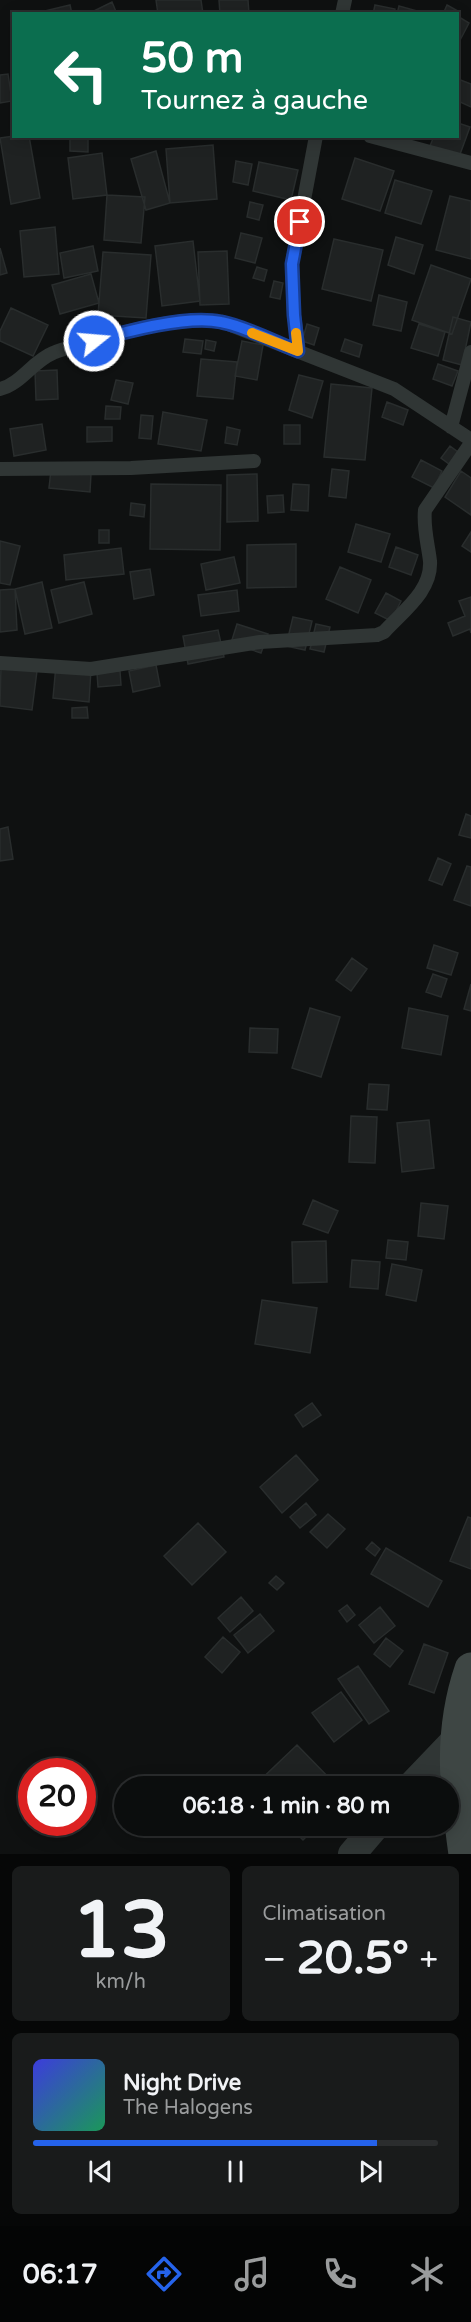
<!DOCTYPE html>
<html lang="fr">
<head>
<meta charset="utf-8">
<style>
	body { margin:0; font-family:"Varela Round",sans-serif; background:#191b1b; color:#f1f3f6; height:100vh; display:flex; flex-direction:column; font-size:22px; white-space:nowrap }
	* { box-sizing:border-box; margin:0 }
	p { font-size:20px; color:#9a9c9d }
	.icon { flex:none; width:33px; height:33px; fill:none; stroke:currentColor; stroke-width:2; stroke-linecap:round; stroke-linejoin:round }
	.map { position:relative; height:1854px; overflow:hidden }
	.drawer { display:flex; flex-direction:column; gap:12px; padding:12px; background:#060707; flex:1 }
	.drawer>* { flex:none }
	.guide { position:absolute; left:12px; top:12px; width:447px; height:126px; border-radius:0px; box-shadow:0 3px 15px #0003,0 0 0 2px #2b2d2e; background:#0b6e4f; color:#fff; overflow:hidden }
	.speed { position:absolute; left:18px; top:1758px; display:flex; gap:12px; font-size:30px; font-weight:700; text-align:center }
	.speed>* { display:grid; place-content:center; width:78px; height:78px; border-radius:50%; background:#0b0d0d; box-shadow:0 3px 15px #0003,0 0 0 2px #2b2d2e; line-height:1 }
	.speed .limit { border:9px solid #d22; background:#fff; color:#111 }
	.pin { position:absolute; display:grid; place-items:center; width:51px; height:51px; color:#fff; margin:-26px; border:3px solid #fff; border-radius:50%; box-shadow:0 2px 6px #0007 }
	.me { position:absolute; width:66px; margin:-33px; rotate:73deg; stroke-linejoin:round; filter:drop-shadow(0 0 4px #0008) }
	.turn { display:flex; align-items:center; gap:21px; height:126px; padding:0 30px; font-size:27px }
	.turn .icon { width:78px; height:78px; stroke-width:2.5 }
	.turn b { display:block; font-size:42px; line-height:51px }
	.big { font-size:45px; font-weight:700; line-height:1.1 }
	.drawer .card { flex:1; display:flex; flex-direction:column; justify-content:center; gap:9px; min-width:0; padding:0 21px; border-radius:9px; background:#191b1b }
	.drawer .dial { align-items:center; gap:0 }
	.dial b { font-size:78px; line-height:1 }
	.song { display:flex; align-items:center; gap:18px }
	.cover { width:72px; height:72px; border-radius:9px; background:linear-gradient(135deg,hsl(240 70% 55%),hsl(150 70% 35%)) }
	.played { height:6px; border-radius:3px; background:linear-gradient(90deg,#2563eb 85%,#2b2d2e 85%) }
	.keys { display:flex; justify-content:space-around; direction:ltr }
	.heat { display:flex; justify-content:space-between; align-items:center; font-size:33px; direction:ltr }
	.drawer .tiles { flex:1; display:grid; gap:12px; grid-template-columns:1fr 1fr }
	.card:last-child { grid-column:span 2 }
	.trip { position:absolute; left:114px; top:1776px; width:345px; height:60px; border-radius:30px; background:#0b0d0d; box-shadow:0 3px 15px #0003,0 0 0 2px #2b2d2e; font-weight:700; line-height:60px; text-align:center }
	.tabs { display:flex; height:96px; justify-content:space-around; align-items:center; background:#040505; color:#9a9c9d }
	.tabs .icon { width:42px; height:42px }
	.tabs .on { color:#2563eb }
	.tabs b { font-size:27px; color:#f1f3f6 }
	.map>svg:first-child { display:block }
	.building { fill:#1f2222; stroke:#292d2d; stroke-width:1.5 }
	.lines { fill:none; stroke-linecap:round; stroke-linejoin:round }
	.lane { stroke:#303635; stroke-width:14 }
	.street { stroke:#303635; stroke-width:28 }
	.secondary { stroke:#3e4644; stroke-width:33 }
	.route-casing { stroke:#184099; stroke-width:15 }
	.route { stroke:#2563eb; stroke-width:10 }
	.slow { stroke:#f59e0b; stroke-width:10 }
</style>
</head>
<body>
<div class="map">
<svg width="471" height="1854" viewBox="0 0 471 1854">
	<rect width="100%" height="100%" fill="#0f1111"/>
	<!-- building -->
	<path class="building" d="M156,0H201L203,14H158Z
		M219,0H248L249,14H220Z
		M112,2L117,14H95L94,11Z
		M70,5L72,14H36V13Z
		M375,5L395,9L394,14H373Z
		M447,5L458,11L457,14H443Z
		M399,6L421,12V14H397Z
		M459,17L469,23L458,44V19Z
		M8,74L12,101L0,103V75Z
		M458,79L471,84V107L458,101Z
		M458,123L470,127L459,157L430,146L434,136H458Z
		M14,136H29L40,198L11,204L0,138Z
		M70,136H88V152L70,151Z
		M155,136H222V137L155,139Z
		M213,145L217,199L170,203L166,149Z
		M156,151L170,203L146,210L131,159Z
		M102,153L107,195L73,199L68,158Z
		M355,158L394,171L380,211L342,199Z
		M236,161L252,164L248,185L233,182Z
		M259,162L298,170L291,200L253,191Z
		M395,180L432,191L421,224L385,213Z
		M107,195L145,197L141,243L104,240Z
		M450,196L471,201V259L436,250Z
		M250,202L263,205L259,220L247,217Z
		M55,227L59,274L24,277L20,231Z
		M241,233L262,238L255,263L235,258Z
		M396,237L423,245L414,274L388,265Z
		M334,239L383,250L371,301L322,289Z
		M193,241L200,301L162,306L155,246Z
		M93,246L98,271L64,278L60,253Z
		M0,248L7,273L0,275Z
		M227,251L229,304L200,305L198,252Z
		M103,252L151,255L146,318L98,315Z
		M431,265L471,279L452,334L412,320Z
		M257,267L267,270L264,281L253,278Z
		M91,274L99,303L60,314L52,285Z
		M274,281L283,283L280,299L270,297Z
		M379,295L407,302L401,331L373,325Z
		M11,308L48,325L33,356L0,341V331Z
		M453,317L471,322L462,365L443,360Z
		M307,324L319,328L314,345L302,341Z
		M419,324L445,332L438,356L411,348Z
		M185,339L203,341L201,354L183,352Z
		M345,339L362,345L359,357L341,351Z
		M206,340L216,342L214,351L205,349Z
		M242,341L263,345L257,380L235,376Z
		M201,359L237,362L233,399L197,396Z
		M438,364L458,371L452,386L433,379Z
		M57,370L58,399L36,400L35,371Z
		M299,375L323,381L312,418L289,410Z
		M116,380L133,383L128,404L111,400Z
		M331,384L372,388L365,460L324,457Z
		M387,402L408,410L403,425L382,417Z
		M106,406L121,407L120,419H105Z
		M163,412L207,420L201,451L158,444Z
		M141,415L153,416L151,439L139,438Z
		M42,424L46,450L14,456L10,429Z
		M284,425H300V444H284Z
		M87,427H112V441L87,442Z
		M227,427L240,430L237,445L225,443Z
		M450,446L458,452L449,464L441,458Z
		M421,460L442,471L434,488L412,477Z
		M332,469L349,471L346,498L329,496Z
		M51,470L91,474L90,492L49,488Z
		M461,471L471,478V515L445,497Z
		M257,474L258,521L227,522V475Z
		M151,484L221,485L220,550L150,549Z
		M293,484L309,485L308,511L291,510Z
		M283,495L284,512L268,513L267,496Z
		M131,503L145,505L144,517L130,515Z
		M356,524L390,534L381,562L348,552Z
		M99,530H109V543H99Z
		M471,532V552L462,546Z
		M0,541L20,546L10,585L0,583Z
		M296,544V587L247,588V545Z
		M396,547L418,555L411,575L389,567Z
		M121,548L124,574L66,580L64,555Z
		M234,557L240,583L206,590L201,564Z
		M340,567L371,580L358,613L326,599Z
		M150,569L154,595L134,599L130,572Z
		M42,582L52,628L25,634L15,589Z
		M84,582L92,614L59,623L51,590Z
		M15,589L17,630L0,632V590Z
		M237,590L239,611L201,616L198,595Z
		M386,593L401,601L391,621L375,613Z
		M471,597V633L470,629L453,636L448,623L465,616L459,601Z
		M293,617L312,621L305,650L286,646Z
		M237,624L268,634L261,653L231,643Z
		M316,624L330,627L324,652L310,649Z
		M218,630L224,657L188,664L183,636Z
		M56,665L91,669L89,702L53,698Z
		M156,665L160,686L133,692L129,671Z
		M1,666L37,671L32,710L0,706Z
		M120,671L121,685L98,687L97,673Z
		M87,707L88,718H72V708Z
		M466,814L471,816V838L459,835Z
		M8,827L13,859L0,861V829Z
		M438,858L451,864L442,885L429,880Z
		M467,866L471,867V906L454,900Z
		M434,945L458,953L451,975L427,968Z
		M352,958L367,969L351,991L336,980Z
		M433,974L447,979L441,997L426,992Z
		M471,984V1011L464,1009Z
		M310,1008L340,1017L321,1077L292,1068Z
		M409,1008L448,1016L441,1055L402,1048Z
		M250,1028L278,1029L277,1053L249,1052Z
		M369,1084L389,1085L387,1110L367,1109Z
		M351,1116L377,1117L375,1163L349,1162Z
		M429,1120L434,1168L402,1172L397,1123Z
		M313,1200L338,1211L328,1233L303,1224Z
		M421,1203L448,1206L444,1239L418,1236Z
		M388,1240L408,1242L406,1260L386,1258Z
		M326,1241L327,1282L293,1283L292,1242Z
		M352,1260L380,1262L378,1289L350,1287Z
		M392,1264L422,1270L416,1301L386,1295Z
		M262,1300L317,1308L310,1353L255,1344Z
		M312,1403L321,1415L303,1427L295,1415Z
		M296,1455L318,1480L282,1513L260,1487Z
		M306,1503L316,1515L300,1528L290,1517Z
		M328,1514L345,1529L327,1548L310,1532Z
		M468,1517L471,1518V1569L450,1561Z
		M198,1523L226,1552L192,1585L164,1556Z
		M372,1542L380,1549L375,1556L366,1549Z
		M386,1548L442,1581L428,1607L371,1574Z
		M276,1576L284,1583L277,1590L269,1583Z
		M241,1597L253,1611L230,1632L218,1618Z
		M347,1605L355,1615L347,1622L339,1611Z
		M380,1607L395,1626L374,1643L359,1625Z
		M260,1614L274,1631L248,1653L234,1635Z
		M223,1637L240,1652L222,1673L205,1657Z
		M386,1638L403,1651L390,1667L374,1654Z
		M424,1644L448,1653L434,1693L409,1684Z
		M358,1666L389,1711L369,1724L338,1679Z
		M341,1692L362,1720L334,1742L312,1713Z
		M297,1745L337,1786H254Z
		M289,1826H317L303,1840Z"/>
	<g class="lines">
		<!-- lane -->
		<path class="lane" d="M342,14L345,0
			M370,136L471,163
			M299,351L294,315L292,264L316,136
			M0,389C21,384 33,361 53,353C64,348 76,346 88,343C130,330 179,316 223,322L394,389L471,440
			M451,427L471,352
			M0,469L131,468L254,461
			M0,663L91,669L260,642L377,635L384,632C403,611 432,591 430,561C428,544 423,527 425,510L471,443"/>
		<!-- street -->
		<path class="street" d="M411,1786L455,1740
			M352,1854L376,1826"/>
		<!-- secondary -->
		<path class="secondary" d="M465,1854C456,1789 449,1733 471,1669"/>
	</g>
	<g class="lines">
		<!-- route casing -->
		<g class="route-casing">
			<path id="route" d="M94,341C127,331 188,315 221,322C244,326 275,342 298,351L294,315L292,264L300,222"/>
		</g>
		<!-- route -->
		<use href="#route" class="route"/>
		<!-- slow -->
		<path class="slow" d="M252,333L298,351L296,333"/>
	</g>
</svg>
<div class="speed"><div class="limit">20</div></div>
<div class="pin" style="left:300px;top:222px;background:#d93025"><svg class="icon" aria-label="arrive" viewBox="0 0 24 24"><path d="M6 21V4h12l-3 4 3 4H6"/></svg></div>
<svg class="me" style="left:94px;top:341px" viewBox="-20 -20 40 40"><circle r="17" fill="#2563eb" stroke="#fff" stroke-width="3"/><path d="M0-11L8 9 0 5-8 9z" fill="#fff"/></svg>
<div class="trip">06:18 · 1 min · 80 m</div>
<div class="guide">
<div class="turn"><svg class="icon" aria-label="left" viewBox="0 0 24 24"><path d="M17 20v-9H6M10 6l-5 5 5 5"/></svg><div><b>50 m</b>Tournez à gauche</div></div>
</div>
</div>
<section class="drawer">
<div class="tiles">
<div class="card dial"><b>13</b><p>km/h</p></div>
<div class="card"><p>Climatisation</p>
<div class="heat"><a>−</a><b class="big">20.5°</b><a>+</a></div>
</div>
<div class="card">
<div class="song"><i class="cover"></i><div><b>Night Drive</b><p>The Halogens</p></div></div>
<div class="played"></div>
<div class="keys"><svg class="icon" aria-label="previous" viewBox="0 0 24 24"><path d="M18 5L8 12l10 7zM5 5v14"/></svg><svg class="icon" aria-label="pause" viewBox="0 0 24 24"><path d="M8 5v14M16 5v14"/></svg><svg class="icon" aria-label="next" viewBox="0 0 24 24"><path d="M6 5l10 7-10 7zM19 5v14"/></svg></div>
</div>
</div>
</section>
<nav class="tabs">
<b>06:17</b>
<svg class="icon on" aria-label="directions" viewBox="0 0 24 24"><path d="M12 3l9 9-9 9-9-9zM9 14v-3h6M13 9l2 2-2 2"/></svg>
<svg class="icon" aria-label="music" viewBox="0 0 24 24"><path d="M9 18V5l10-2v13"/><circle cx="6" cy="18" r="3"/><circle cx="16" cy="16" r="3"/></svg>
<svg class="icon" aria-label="phone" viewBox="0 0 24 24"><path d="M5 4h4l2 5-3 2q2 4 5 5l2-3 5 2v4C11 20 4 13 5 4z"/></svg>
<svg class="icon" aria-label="climate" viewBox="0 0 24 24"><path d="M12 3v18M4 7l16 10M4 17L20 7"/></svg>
</nav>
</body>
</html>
